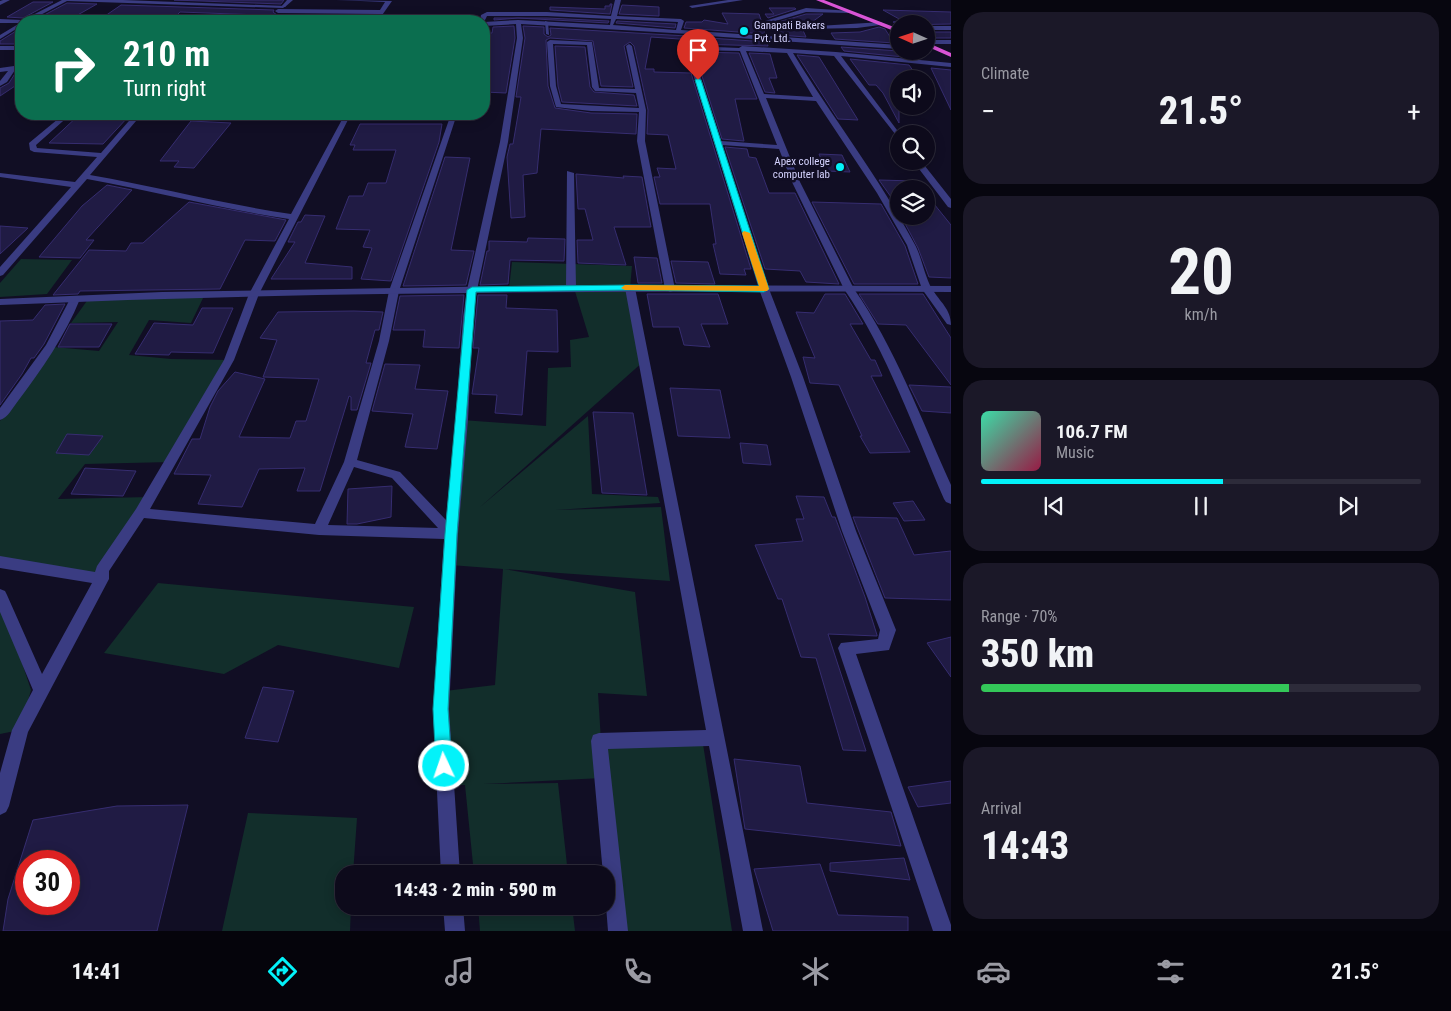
<!DOCTYPE html>
<html lang="en">
<head>
<meta charset="utf-8">
<style>
	body { margin:0; font-family:"Roboto Condensed",sans-serif; background:#1b1828; color:#f1f3f6; height:100vh; display:flex; flex-direction:column; font-size:19px; white-space:nowrap }
	* { box-sizing:border-box; margin:0 }
	p { font-size:16px; color:#9a9aa3 }
	.icon { flex:none; width:28px; height:28px; fill:none; stroke:currentColor; stroke-width:2; stroke-linecap:round; stroke-linejoin:round }
	.map { position:relative; flex:1; overflow:hidden }
	.side { display:flex; flex-direction:column; gap:12px; padding:12px; background:#07060f; width:500px }
	.side>* { flex:none }
	.banner { position:absolute; left:15px; top:15px; width:475px; height:105px; border-radius:20px; box-shadow:0 2px 12px #0003,0 0 0 1px #2d2b3a; background:#0b6e4f; color:#fff; overflow:hidden }
	.needle { width:32px; rotate:273deg }
	.buttons { position:absolute; left:890px; top:15px; display:grid; gap:10px }
	.buttons a { display:grid; place-items:center; width:45px; height:45px; border-radius:50%; background:#0d0a1b; box-shadow:0 2px 12px #0003,0 0 0 1px #2d2b3a; font-size:25px }
	.speed { position:absolute; left:15px; top:850px; display:flex; gap:10px; font-size:25px; font-weight:700; text-align:center }
	.speed>* { display:grid; place-content:center; width:65px; height:65px; border-radius:50%; background:#0d0a1b; box-shadow:0 2px 12px #0003,0 0 0 1px #2d2b3a; line-height:1 }
	.speed .limit { border:8px solid #d22; background:#fff; color:#111 }
	.pin { position:absolute; display:grid; place-items:center; width:42px; height:42px; color:#fff; margin:-51px -21px; border-radius:50% 50% 50% 0; rotate:-45deg; box-shadow:0 0 5px #0007 }
	.pin .icon { rotate:45deg }
	.me { position:absolute; width:55px; margin:-28px; rotate:357deg; stroke-linejoin:round; filter:drop-shadow(0 0 4px #0008) }
	.turn { display:flex; align-items:center; gap:18px; height:105px; padding:0 25px; font-size:22px }
	.turn .icon { width:65px; height:65px; stroke-width:2.5 }
	.turn b { display:block; font-size:35px; line-height:42px }
	.big { font-size:38px; font-weight:800; line-height:1.1 }
	.side .card { flex:1; display:flex; flex-direction:column; justify-content:center; gap:8px; min-width:0; padding:0 18px; border-radius:20px; background:#1b1828 }
	.side .dial { align-items:center; gap:0 }
	.dial b { font-size:65px; line-height:1 }
	.song { display:flex; align-items:center; gap:15px }
	.cover { width:60px; height:60px; border-radius:8px; background:linear-gradient(135deg,hsl(160 70% 55%),hsl(340 70% 35%)) }
	.played { height:5px; border-radius:2px; background:linear-gradient(90deg,#03f2f9 55%,#2d2b3a 55%) }
	.keys { display:flex; justify-content:space-around; direction:ltr }
	.heat { display:flex; justify-content:space-between; align-items:center; font-size:28px; direction:ltr }
	.charge { height:8px; border-radius:4px; background:linear-gradient(90deg,#34c759 70%,#2d2b3a 0) }
	.trip { position:absolute; left:335px; top:865px; width:280px; height:50px; border-radius:20px; background:#0d0a1b; box-shadow:0 2px 12px #0003,0 0 0 1px #2d2b3a; font-weight:800; line-height:50px; text-align:center }
	.menu { display:flex; height:80px; justify-content:space-around; align-items:center; background:#05040b; color:#9a9aa3 }
	.menu .icon { width:35px; height:35px }
	.menu .active { color:#03f2f9 }
	.menu b { font-size:22px; color:#f1f3f6 }
	main { display:flex; flex:1; min-height:0 }
	.map>svg:first-child { display:block }
	.green { fill:#122e2b }
	.building { fill:#201b44; stroke:#362d70; fill-rule:evenodd }
	.lines { fill:none; stroke-linecap:round; stroke-linejoin:round }
	.service { fill:#3a3c82; fill-rule:evenodd }
	.minor { fill:#3a3c82; fill-rule:evenodd }
	.tertiary { fill:#3a3c82; fill-rule:evenodd }
	.trunk { fill:#d954d6; fill-rule:evenodd }
	.route { fill:#03f2f9; stroke:#029da2 }
	.slow { fill:#f59e0b }
	.poi-dot { fill:#03f2f9; stroke:#110e24; stroke-width:2 }
	.labels { text-anchor:middle; stroke-width:5; stroke-linejoin:round; paint-order:stroke }
	.far-poi-label { font-size:11px; fill:#d4d2fe; stroke:#110e24; text-anchor:start }
</style>
</head>
<body>
<main>
<div class="map">
<svg width="951" height="931" viewBox="0 0 951 931">
	<rect width="100%" height="100%" fill="#110e24"/>
	<!-- green -->
	<path class="green" d="M21,259L72,260L47,294L0,297V283Z
		M512,262L632,266L630,288L644,361L479,508L588,416L592,494L658,497L660,503L556,510L661,507L670,581L504,569L635,592L647,696L598,693L601,741L703,744L732,931H618L602,778L483,784L558,783L568,874H474L465,785H445V691L495,685L503,569L450,565L462,420L546,426L548,368L571,367L570,340L589,337L574,288L509,289Z
		M205,294L191,323L149,320L129,355L171,359L229,360L171,462L85,464L58,499L150,497L98,576L0,565V421L53,347L99,351L118,322L71,323L89,298Z
		M158,583L414,607L399,668L278,645L224,674L104,653Z
		M0,597L31,690L20,730L0,734Z
		M248,813L357,818L353,874H344V906H351L350,931H222Z
		M478,906H572L575,931H480Z"/>
	<!-- building -->
	<path class="building" d="M174,0H284L281,4Z
		M33,2H53L23,18L7,17Z
		M67,3L97,4L67,21H33Z
		M610,4H612L610,14L550,10V7L605,9V6H610Z
		M121,5L274,10L273,12L277,15L287,16L180,12L176,16H105Z
		M622,5L659,7V16L619,14Z
		M769,8H795L796,9L768,18L765,14H774Z
		M883,10L951,12V24L899,25L893,22L901,20Z
		M722,13L759,14L761,20L754,24L758,28L763,27L765,34L684,28L686,22H702L704,20L728,24Z
		M806,14H823L808,25L801,26L806,37L779,35L772,24Z
		M494,18H547L609,21L608,23L518,18L494,20Z
		M617,21L676,24L675,28L616,23Z
		M514,26L515,38L506,93L484,92V47L487,33H492L493,27Z
		M523,26L544,27V34L548,37L551,35L550,28L687,36L686,39H679L651,37L645,69H654V72L691,73L751,269H744L746,275L720,274L713,244H716L710,204H660L654,177H660L657,168L676,169L668,135L647,134L648,110L634,46L630,42L624,46L633,87L601,86L593,41L550,38L546,40L548,86L555,108L591,113L637,114L636,134L541,129L537,173L523,175L525,217L511,218L507,157L510,144H513L521,97H516L525,38Z
		M879,27L885,29L894,43L835,39L831,33L860,32Z
		M21,28V44H0V41Z
		M926,32H951V38H926Z
		M695,37L767,42L768,46L693,44Z
		M555,46L585,47L590,87L594,92L634,95L637,106L562,102L558,86Z
		M841,47L899,51L904,57L844,51Z
		M696,52L739,53L757,99H735L744,141L722,139L701,73H705Z
		M749,53L770,54L777,78H769L775,93L765,92Z
		M797,55L819,57L858,120L838,119Z
		M850,59L909,65L919,79H899V123L883,93L876,85H869Z
		M931,68L951,70V110Z
		M21,71V82L0,96V88L9,83L16,72Z
		M80,114H123L121,116H129L103,144L49,143Z
		M191,121L231,123L194,168L174,167L179,161H160Z
		M360,124H442L439,142L391,281L361,279L372,248L363,247L370,230L336,229L349,196H363L368,183H386L396,150H353L355,145H350Z
		M725,147L747,149L749,157L756,158L769,193H795L839,284L806,282L800,271L765,269Z
		M819,154L842,155L850,172L826,171Z
		M445,157L470,158L451,250L474,251L466,285L403,286Z
		M576,174L624,178L623,176L642,177L651,227H614L626,265L578,263L577,240H593L585,209H578Z
		M879,180L915,181L917,189H899V212L894,204H896Z
		M107,185L132,190L86,240H94L80,258L39,257L82,206Z
		M926,194L951,225V278L929,277L918,248L901,216H926Z
		M189,202L286,220L275,241L245,240L220,289L80,291L78,294L53,295L89,250L126,251L131,243H143Z
		M812,202L881,204L905,246L918,284H854Z
		M305,215L325,216L305,263L352,267V279H271L295,242H288L298,222H301Z
		M0,226L28,228L0,254Z
		M528,238L565,239L564,261L510,260L508,284L480,285L487,251H489V241L527,242Z
		M634,257L657,258L662,283H638Z
		M671,261L708,262L715,284L676,283Z
		M647,294H718L728,324H701L710,347L684,345L679,327H653Z
		M825,294H845L863,324H850L871,360H875L882,376H871L910,452L870,453L860,436H862L839,385L810,383L803,357L815,358L796,312L814,313Z
		M859,294H923L951,338V385L906,325L878,324Z
		M464,295L459,348L423,347L425,330H393L400,296Z
		M478,295H507L506,308L557,310L558,352L527,351L522,415L495,413L497,395L472,394L479,348H473Z
		M65,304L44,344L34,358H31L22,374L0,405V321L33,320L45,305Z
		M202,308H233L213,353L171,352L169,355L135,354L154,323L193,325Z
		M354,311L383,312L379,330H375L366,363H371L357,410H351V397L349,396L320,491H297L305,468L259,469L242,507L198,504L211,475L174,474L192,439H200L210,407L218,391L235,372L265,379L239,437L290,438L296,421H306L319,379L263,377L277,340L260,338L278,312Z
		M70,324H112L99,347H58Z
		M385,364L420,365L415,389L448,391L437,449L405,447L413,414L372,411Z
		M909,385L951,387V413L922,411Z
		M670,388L720,390L730,438L678,436Z
		M593,412L633,413L647,495L602,493Z
		M67,434L103,436L89,455L56,453Z
		M740,443L767,445L771,465L743,463Z
		M85,468L136,471L123,496L71,494Z
		M392,486L391,517L357,524H347L348,489Z
		M796,496L824,497L832,517H835L865,597L877,635V636L828,634L866,751L843,750L816,658L801,657L782,599H778L755,545L803,541L796,519H804Z
		M913,501L925,520L904,521L893,503Z
		M853,517L897,518L914,555L951,551V600L885,598Z
		M951,637V677L927,643Z
		M263,687L294,691L278,742L245,738Z
		M734,759L800,766L807,803L891,812L901,846L745,829Z
		M951,781V803L918,807L908,787Z
		M188,805L157,931H3L8,899L33,820L117,806ZM26,861H69V904H26Z
		M904,858L910,880L830,871V863Z
		M820,864L838,915L908,917V931H773L754,869Z"/>
	<g class="lines">
		<!-- service -->
		<path class="service" d="M545,21L548,22L549,35L546,34Z"/>
		<!-- minor -->
		<path class="minor" d="M3,0H10L0,5V1Z
			M62,0H123L286,6L283,8L67,1L29,21H21V26L0,39V35L20,23H0V19L23,20Z
			M336,0L392,1L378,21H372L378,14L278,13L275,11L278,9L380,10L385,2Z
			M615,0H621L617,16L681,19L684,21L681,30L899,45V49L694,35L691,46L739,48L742,46L836,52L951,63V67L841,56L900,134L899,139L834,56L793,53C832,117 879,177 914,243C922,257 924,275 932,289C940,302 951,309 951,325L947,324L922,289L907,245L877,193L816,101L766,98L800,182L854,289C894,345 922,421 951,485V504L946,502L944,499C914,430 887,351 844,289L792,182L779,149L722,145L769,289L803,377L856,531L896,630L889,650L856,654L951,925V931H933L838,648L841,643L878,639L880,630L842,531L791,377L759,289L685,48L689,34L521,24L523,38L508,142L477,290L473,317L468,420L458,534L449,709L460,874H441L433,709L444,539L319,535L144,518L109,571V579L28,732L9,806L6,812L0,815V773L12,730L33,690L0,612V589L5,591L7,595L42,674L92,583L0,568V556L95,572L97,566L136,509L224,360L249,294L289,219C221,209 154,191 87,179L3,275L0,276V267L71,187L0,177V173L75,182L97,157L34,152L30,150L29,143L64,114H71L36,145L37,148L101,153L135,114H142L90,175C158,187 223,204 291,214L345,114H351L259,294L234,360L150,509L315,524L344,462L379,341L389,291L451,114H457L399,291L389,341L357,460L400,472L446,520L456,420L463,317L467,290L500,142L517,38L516,24L484,26V21H480L481,15L487,12H547L611,16ZM487,16H547L611,19L610,25L518,20L484,22ZM616,19L678,22L676,30L613,25ZM692,50L740,51L777,145L721,141ZM746,51L787,53L813,97L764,94ZM354,467L392,478L438,528L328,525Z
			M728,0H743L692,8L689,6Z
			M806,8L851,11L848,13L806,12L759,26L756,24Z
			M180,14L304,19L307,21L178,17Z
			M882,22L880,25L857,28L805,29L802,27Z
			M926,26H951V30H926Z
			M550,40L592,42L599,88L635,89L626,46L629,44L632,46L646,110L645,141L675,289L673,291L670,292L665,289L637,141L639,112L591,111L556,107L550,86L547,42ZM553,44L587,45L592,87L595,91L636,93L639,108L561,104L556,86Z
			M926,40H951V44H926Z
			M0,46H21V50H0Z
			M21,65V69L15,70L7,82L0,86V81L8,71L0,72V68Z
			M155,114H214L211,116H158Z
			M913,161H921L951,199V208L948,207Z
			M567,171L574,173L576,288L571,291L566,288Z
			M630,285L635,288L763,931H743L709,746L608,749L628,931H608L606,906V874H603L591,741L593,735L599,733L706,730L625,288Z
			M75,296L80,299C65,336 42,369 18,401C13,407 8,418 0,420V408L46,345L70,299Z
			M443,906H463L465,931H445Z"/>
		<!-- tertiary -->
		<path class="tertiary" d="M287,0H293L285,7H281Z
			M574,285L951,286V292C634,291 317,291 0,305V299L162,292Z"/>
		<!-- trunk -->
		<path class="trunk" d="M816,0H824L899,29V33Z
			M926,42L951,53V57L926,46Z"/>
	</g>
	<!-- route -->
	<path class="route" d="M698,78L701,80L769,289L764,292L630,290L476,292L457,534L448,709L452,766L450,772L444,774L439,772L436,766L433,709L445,534L467,290L472,287L630,285L759,286L695,80Z"/>
	<!-- slow -->
	<path class="slow" d="M744,231L750,233L769,289L767,291L625,290L621,288L625,285L759,286L742,233Z"/>
	<!-- markers -->
	<g class="poi-dot">
		<circle cx="744" cy="31" r="5"/>
		<circle cx="840" cy="167" r="5"/>
	</g>
	<g class="labels">
		<!-- far-poi labels -->
		<g class="far-poi-label">
			<text x="754" y="29">Ganapati Bakers<tspan x="754" dy="13">Pvt. Ltd.</tspan></text>
			<text x="830" y="165" text-anchor="end">Apex college<tspan x="830" dy="13">computer lab</tspan></text>
		</g>
	</g>
</svg>
<div class="buttons">
<a><svg class="needle" viewBox="-14 -14 28 28"><path d="M0-13l5 13h-10z" fill="#e53935"/><path d="M0 13l5-13h-10z" fill="#9a9aa3"/></svg></a>
<a><svg class="icon" aria-label="sound" viewBox="0 0 24 24"><path d="M4 9h4l5-4v14l-5-4H4zM17 9q2 3 0 6"/></svg></a>
<a><svg class="icon" aria-label="search" viewBox="0 0 24 24"><circle cx="10" cy="10" r="6"/><path d="M15 15l6 6"/></svg></a>
<a><svg class="icon" aria-label="layers" viewBox="0 0 24 24"><path d="M12 4l9 5-9 5-9-5zM3 14l9 5 9-5"/></svg></a>
</div>
<div class="speed"><div class="limit">30</div></div>
<div class="pin" style="left:698px;top:80px;background:#d93025"><svg class="icon" aria-label="arrive" viewBox="0 0 24 24"><path d="M6 21V4h12l-3 4 3 4H6"/></svg></div>
<svg class="me" style="left:444px;top:766px" viewBox="-20 -20 40 40"><circle r="17" fill="#03f2f9" stroke="#fff" stroke-width="3"/><path d="M0-11L8 9 0 5-8 9z" fill="#fff"/></svg>
<div class="trip">14:43 · 2 min · 590 m</div>
<div class="banner">
<div class="turn"><svg class="icon" aria-label="right" viewBox="0 0 24 24"><path d="M7 20v-9h11M14 6l5 5-5 5"/></svg><div><b>210 m</b>Turn right</div></div>
</div>
</div>
<section class="side">
<div class="card"><p>Climate</p>
<div class="heat"><a>−</a><b class="big">21.5°</b><a>+</a></div>
</div>
<div class="card dial"><b>20</b><p>km/h</p></div>
<div class="card">
<div class="song"><i class="cover"></i><div><b>106.7 FM</b><p>Music</p></div></div>
<div class="played"></div>
<div class="keys"><svg class="icon" aria-label="previous" viewBox="0 0 24 24"><path d="M18 5L8 12l10 7zM5 5v14"/></svg><svg class="icon" aria-label="pause" viewBox="0 0 24 24"><path d="M8 5v14M16 5v14"/></svg><svg class="icon" aria-label="next" viewBox="0 0 24 24"><path d="M6 5l10 7-10 7zM19 5v14"/></svg></div>
</div>
<div class="card"><p>Range · 70%</p><b class="big">350 km</b><div class="charge"></div></div>
<div class="card"><p>Arrival</p><b class="big">14:43</b></div>
</section>
</main>
<nav class="menu">
<b>14:41</b>
<svg class="icon active" aria-label="directions" viewBox="0 0 24 24"><path d="M12 3l9 9-9 9-9-9zM9 14v-3h6M13 9l2 2-2 2"/></svg>
<svg class="icon" aria-label="music" viewBox="0 0 24 24"><path d="M9 18V5l10-2v13"/><circle cx="6" cy="18" r="3"/><circle cx="16" cy="16" r="3"/></svg>
<svg class="icon" aria-label="phone" viewBox="0 0 24 24"><path d="M5 4h4l2 5-3 2q2 4 5 5l2-3 5 2v4C11 20 4 13 5 4z"/></svg>
<svg class="icon" aria-label="climate" viewBox="0 0 24 24"><path d="M12 3v18M4 7l16 10M4 17L20 7"/></svg>
<svg class="icon" aria-label="car" viewBox="0 0 24 24"><path d="M5 17H2v-5l4-1 3-4h7l3 4 3 1v5h-3M9 17h6M6 11h13"/><circle cx="7" cy="17" r="2"/><circle cx="17" cy="17" r="2"/></svg>
<svg class="icon" aria-label="filters" viewBox="0 0 24 24"><path d="M4 7h16M4 17h16"/><circle cx="9" cy="7" r="2"/><circle cx="15" cy="17" r="2"/></svg>
<b>21.5°</b>
</nav>
</body>
</html>
